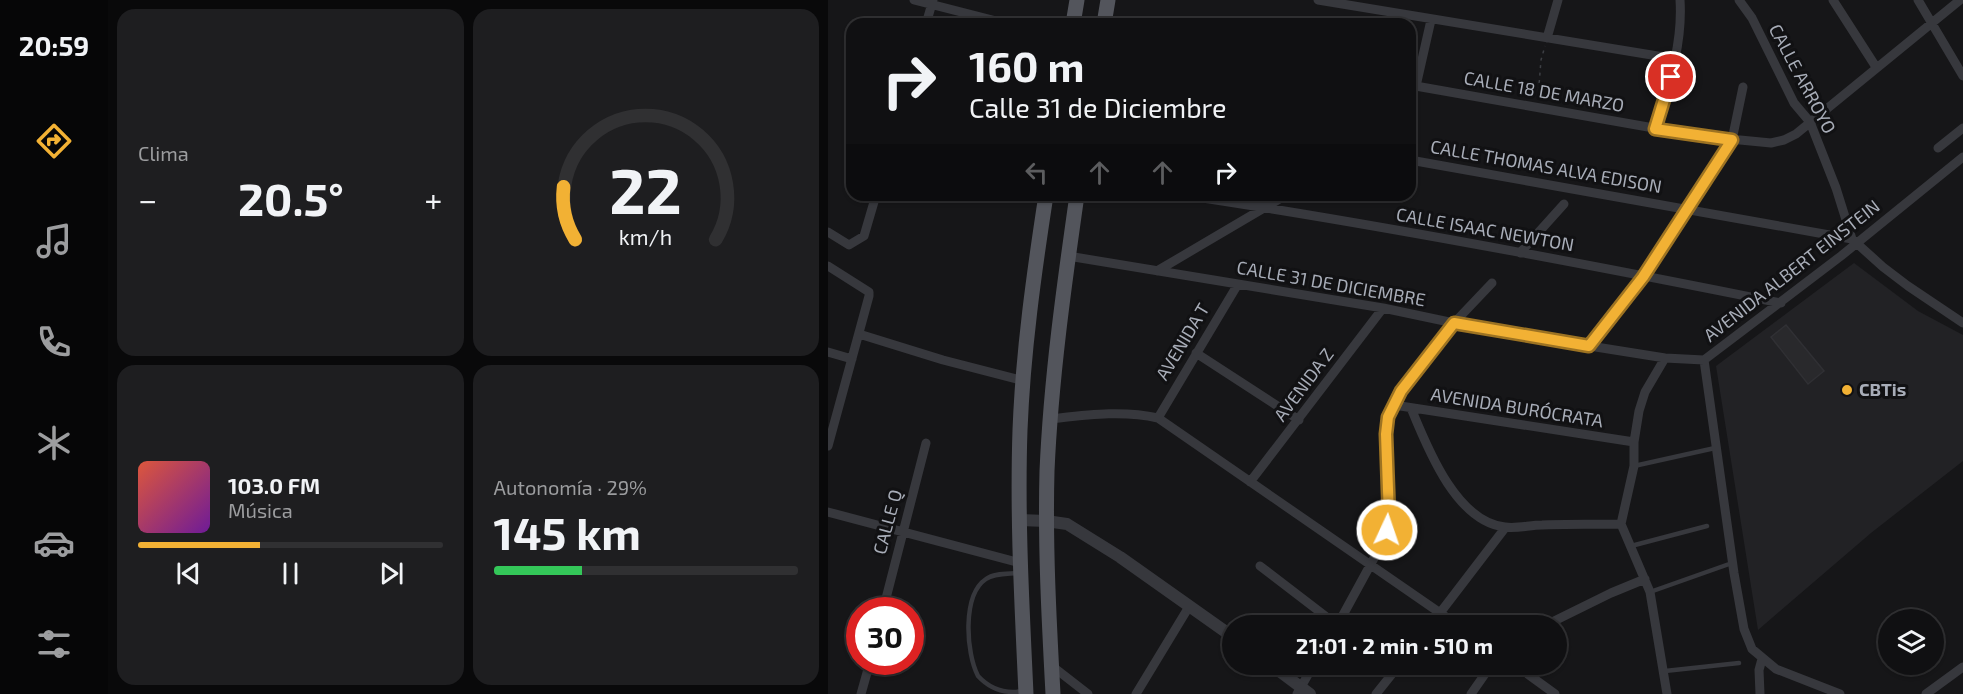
<!DOCTYPE html>
<html lang="es">
<head>
<meta charset="utf-8">
<style>
	body { margin:0; font-family:"Exo 2",sans-serif; background:#1e1e20; color:#f1f3f6; height:100vh; display:flex; flex-direction:column; font-size:22px; white-space:nowrap }
	* { box-sizing:border-box; margin:0 }
	p { font-size:20px; color:#9c9d9f }
	.icon { flex:none; width:33px; height:33px; fill:none; stroke:currentColor; stroke-width:2; stroke-linecap:round; stroke-linejoin:round }
	.map { position:relative; flex:1; overflow:hidden }
	.drawer { display:flex; flex-direction:column; gap:9px; padding:9px; background:#09090a; width:720px }
	.drawer>* { flex:none }
	.guide { position:absolute; left:18px; top:18px; width:570px; height:183px; border-radius:18px; box-shadow:0 2px 4px #0004,0 0 0 2px #303032; background:#101012; color:#f1f3f6; overflow:hidden }
	.tools { position:absolute; left:1050px; top:609px; display:grid; gap:12px }
	.tools a { display:grid; place-items:center; width:66px; height:66px; border-radius:50%; background:#101012; box-shadow:0 2px 4px #0004,0 0 0 2px #303032; font-size:30px }
	.speed { position:absolute; left:18px; top:597px; display:flex; gap:12px; font-size:30px; font-weight:700; text-align:center }
	.speed>* { display:grid; place-content:center; width:78px; height:78px; border-radius:50%; background:#101012; box-shadow:0 2px 4px #0004,0 0 0 2px #303032; line-height:1 }
	.speed .limit { border:9px solid #d22; background:#fff; color:#111 }
	.pin { position:absolute; display:grid; place-items:center; width:51px; height:51px; color:#fff; margin:-26px; border:3px solid #fff; border-radius:50%; box-shadow:0 2px 6px #0007 }
	.me { position:absolute; width:66px; margin:-33px; rotate:3deg; stroke-linejoin:round; filter:drop-shadow(0 0 4px #0008) }
	.turn { display:flex; align-items:center; gap:21px; height:126px; padding:0 24px; font-size:27px }
	.turn .icon { width:78px; height:78px; stroke-width:2.5 }
	.turn b { display:block; font-size:42px; line-height:51px }
	.lanes { display:flex; align-items:center; height:57px; padding:0 24px; background:#0003; justify-content:center; gap:30px; direction:ltr }
	.lanes .off { opacity:.35 }
	.big { font-size:45px; font-weight:700; line-height:1.1 }
	.drawer .widget { flex:1; display:flex; flex-direction:column; justify-content:center; gap:9px; min-width:0; padding:0 21px; border-radius:18px; background:#1e1e20 }
	.drawer .dial { align-items:center; gap:0 }
	.dial svg { height:156px; overflow:visible; fill:none; stroke:#303032; stroke-width:7; stroke-linecap:round; text-anchor:middle }
	.dial text { fill:#f1f3f6; stroke:none }
	.song { display:flex; align-items:center; gap:18px }
	.cover { width:72px; height:72px; border-radius:9px; background:linear-gradient(135deg,hsl(10 70% 55%),hsl(280 70% 35%)) }
	.played { height:6px; border-radius:3px; background:linear-gradient(90deg,#f2b134 40%,#303032 40%) }
	.keys { display:flex; justify-content:space-around; direction:ltr }
	.heat { display:flex; justify-content:space-between; align-items:center; font-size:33px; direction:ltr }
	.charge { height:9px; border-radius:4px; background:linear-gradient(90deg,#34c759 29%,#303032 0) }
	.drawer .tiles { flex:1; display:grid; gap:9px; grid-template-columns:repeat(2,1fr) }
	.trip { position:absolute; left:394px; top:615px; width:345px; height:60px; border-radius:30px; background:#101012; box-shadow:0 2px 4px #0004,0 0 0 2px #303032; font-weight:700; line-height:60px; text-align:center }
	main { display:flex; flex:1; min-height:0 }
	.dock { display:flex; flex-direction:column; width:108px; justify-content:space-around; align-items:center; background:#060607; color:#9c9d9f }
	.dock .icon { width:42px; height:42px }
	.dock .selected { color:#f2b134 }
	.dock b { font-size:27px; color:#f1f3f6 }
	.map>svg:first-child { display:block }
	.built { fill:#222225 }
	.building { fill:#29292c; stroke:#303034; stroke-width:1.5 }
	.lines { fill:none; stroke-linecap:round; stroke-linejoin:round }
	.path { stroke:#3d3f44; stroke-width:1.5; stroke-dasharray:3 4.5; stroke-linecap:butt }
	.service { stroke:#37383d; stroke-width:4.5 }
	.minor { stroke:#37383d; stroke-width:9 }
	.tertiary { stroke:#37383d; stroke-width:12 }
	.primary { stroke:#53555c; stroke-width:15 }
	.route-casing { stroke:#9d7322; stroke-width:15 }
	.route { stroke:#f2b134; stroke-width:10 }
	.poi-dot { fill:#f2b134; stroke:#111113; stroke-width:2 }
	.labels { text-anchor:middle; stroke-width:6; stroke-linejoin:round; paint-order:stroke }
	.street-label { font-size:18px; fill:#a8adb8; stroke:#111113 }
	.poi-label { font-size:18px; font-weight:bold; fill:#a8adb8; stroke:#111113; text-anchor:start }
</style>
</head>
<body>
<main>
<nav class="dock">
<b>20:59</b>
<svg class="icon selected" aria-label="directions" viewBox="0 0 24 24"><path d="M12 3l9 9-9 9-9-9zM9 14v-3h6M13 9l2 2-2 2"/></svg>
<svg class="icon" aria-label="music" viewBox="0 0 24 24"><path d="M9 18V5l10-2v13"/><circle cx="6" cy="18" r="3"/><circle cx="16" cy="16" r="3"/></svg>
<svg class="icon" aria-label="phone" viewBox="0 0 24 24"><path d="M5 4h4l2 5-3 2q2 4 5 5l2-3 5 2v4C11 20 4 13 5 4z"/></svg>
<svg class="icon" aria-label="climate" viewBox="0 0 24 24"><path d="M12 3v18M4 7l16 10M4 17L20 7"/></svg>
<svg class="icon" aria-label="car" viewBox="0 0 24 24"><path d="M5 17H2v-5l4-1 3-4h7l3 4 3 1v5h-3M9 17h6M6 11h13"/><circle cx="7" cy="17" r="2"/><circle cx="17" cy="17" r="2"/></svg>
<svg class="icon" aria-label="filters" viewBox="0 0 24 24"><path d="M4 7h16M4 17h16"/><circle cx="9" cy="7" r="2"/><circle cx="15" cy="17" r="2"/></svg>
</nav>
<section class="drawer">
<div class="tiles">
<div class="widget"><p>Clima</p>
<div class="heat"><a>−</a><b class="big">20.5°</b><a>+</a></div>
</div>
<div class="widget dial"><svg viewBox="0 0 100 80">
<path d="M14 69A42 42 0 1 1 86 69"/>
<path d="M14 69A42 42 0 0 1 8 42" stroke="#f2b134"/>
<text x="50" y="56" font-size="32" font-weight="700">22</text>
<text x="50" y="72" font-size="11">km/h</text>
</svg></div>
<div class="widget">
<div class="song"><i class="cover"></i><div><b>103.0 FM</b><p>Música</p></div></div>
<div class="played"></div>
<div class="keys"><svg class="icon" aria-label="previous" viewBox="0 0 24 24"><path d="M18 5L8 12l10 7zM5 5v14"/></svg><svg class="icon" aria-label="pause" viewBox="0 0 24 24"><path d="M8 5v14M16 5v14"/></svg><svg class="icon" aria-label="next" viewBox="0 0 24 24"><path d="M6 5l10 7-10 7zM19 5v14"/></svg></div>
</div>
<div class="widget"><p>Autonomía · 29%</p><b class="big">145 km</b><div class="charge"></div></div>
</div>
</section>
<div class="map">
<svg width="1135" height="694" viewBox="0 0 1135 694">
	<rect width="100%" height="100%" fill="#161618"/>
	<!-- built -->
	<path class="built" d="M1026,263L1090,311L1135,335V461L1043,533L930,630L888,366Z"/>
	<!-- building -->
	<path class="building" d="M958,325L996,371L980,384L943,337Z"/>
	<g class="lines">
		<!-- path -->
		<path class="path" d="M710,98L713,60L717,46"/>
		<!-- service -->
		<path class="service" d="M806,466L887,448
			M803,546L879,526
			M190,573C179,574 166,573 158,579C134,595 138,653 150,676C162,689 178,694 195,691
			M822,592L904,563
			M548,664L563,675
			M837,671L911,663"/>
		<!-- minor -->
		<path class="minor" d="M86,0L180,24
			M490,0L848,59
			M911,0L924,18L966,103L982,122L1008,188L1024,239L1055,267L1080,286L1135,323
			M1005,0L1048,67
			M1090,0L1135,76
			M98,24L105,0
			M719,38L730,0
			M582,85L871,136L943,143L956,140L968,134L1132,0
			M588,86L603,20
			M827,129C840,87 855,45 852,0
			M1110,148L1135,128
			M582,160L1024,239
			M355,195C555,225 754,263 953,303
			M0,232L21,245L36,236L48,195
			M692,253L736,204
			M240,256L555,308L626,323L749,344L837,358L876,360L1013,256L1135,157
			M0,266L41,292V296L0,446
			M329,271L458,195
			M31,334L115,360L196,381
			M761,346L815,277L904,140L915,87
			M0,352L24,359
			M368,353L471,420
			M837,358L817,392L811,411L806,442V466L793,524L822,592L839,694
			M876,360L906,573L916,629L924,649L948,669L1012,694
			M566,405L806,442
			M583,408C599,447 628,522 677,527C688,529 702,525 714,525C740,524 766,524 793,524
			M330,418L410,284
			M223,419C259,415 294,410 330,418L631,626
			M422,482L555,308
			M0,512L192,563
			M432,566L509,625
			M55,610L98,443
			M509,626L557,538L561,517L559,434L560,417L573,391L626,323L664,283
			M602,626L677,528
			M716,626L783,593L817,579
			M686,664L727,694
			M224,666L260,694
			M33,694L42,662
			M308,694L362,605
			M469,694L486,664
			M548,694L572,664
			M643,694L664,664
			M932,694L931,670L934,659
			M1098,694L1135,667"/>
		<!-- tertiary -->
		<path class="tertiary" d="M192,520L218,521L239,524L292,557L405,637
			M442,664L482,694"/>
		<!-- primary -->
		<path class="primary" d="M245,24L249,0
			M276,24L280,0
			M198,694C194,606 189,518 192,430C195,352 206,273 218,195
			M225,694C221,620 217,545 219,471C223,379 236,286 249,195"/>
	</g>
	<g class="lines">
		<!-- route casing -->
		<g class="route-casing">
			<path id="route" d="M559,530L561,517L558,434L560,417L573,391L626,323L761,346L815,277L904,140L827,129L843,77"/>
		</g>
		<!-- route -->
		<use href="#route" class="route"/>
	</g>
	<!-- markers -->
	<circle class="poi-dot" cx="1019" cy="390" r="6"/>
	<g class="labels">
		<!-- street labels -->
		<g class="street-label">
			<text transform="translate(974 79) rotate(62)" y="6">CALLE ARROYO</text>
			<text transform="translate(716 92) rotate(10)" y="6">CALLE 18 DE MARZO</text>
			<text transform="translate(718 167) rotate(10)" y="6">CALLE THOMAS ALVA EDISON</text>
			<text transform="translate(657 230) rotate(10)" y="6">CALLE ISAAC NEWTON</text>
			<text transform="translate(964 271) rotate(-38)" y="6">AVENIDA ALBERT EINSTEIN</text>
			<text transform="translate(503 284) rotate(10)" y="6">CALLE 31 DE DICIEMBRE</text>
			<text transform="translate(355 342) rotate(-59)" y="6">AVENIDA T</text>
			<text transform="translate(476 385) rotate(-53)" y="6">AVENIDA Z</text>
			<text transform="translate(689 408) rotate(9)" y="6">AVENIDA BURÓCRATA</text>
			<text transform="translate(60 522) rotate(-75)" y="6">CALLE Q</text>
		</g>
		<!-- poi labels -->
		<g class="poi-label">
			<text x="1031" y="396">CBTis</text>
		</g>
	</g>
</svg>
<div class="tools">
<a><svg class="icon" aria-label="layers" viewBox="0 0 24 24"><path d="M12 4l9 5-9 5-9-5zM3 14l9 5 9-5"/></svg></a>
</div>
<div class="speed"><div class="limit">30</div></div>
<div class="pin" style="left:843px;top:77px;background:#d93025"><svg class="icon" aria-label="arrive" viewBox="0 0 24 24"><path d="M6 21V4h12l-3 4 3 4H6"/></svg></div>
<svg class="me" style="left:559px;top:530px" viewBox="-20 -20 40 40"><circle r="17" fill="#f2b134" stroke="#fff" stroke-width="3"/><path d="M0-11L8 9 0 5-8 9z" fill="#fff"/></svg>
<div class="trip">21:01 · 2 min · 510 m</div>
<div class="guide">
<div class="turn"><svg class="icon" aria-label="right" viewBox="0 0 24 24"><path d="M7 20v-9h11M14 6l5 5-5 5"/></svg><div><b>160 m</b>Calle 31 de Diciembre</div></div>
<div class="lanes"><svg class="icon off" aria-label="left" viewBox="0 0 24 24"><path d="M17 20v-9H6M10 6l-5 5 5 5"/></svg><svg class="icon off" aria-label="ahead" viewBox="0 0 24 24"><path d="M12 20V5M6 11l6-6 6 6"/></svg><svg class="icon off" aria-label="ahead" viewBox="0 0 24 24"><path d="M12 20V5M6 11l6-6 6 6"/></svg><svg class="icon" aria-label="right" viewBox="0 0 24 24"><path d="M7 20v-9h11M14 6l5 5-5 5"/></svg></div>
</div>
</div>
</main>
</body>
</html>
